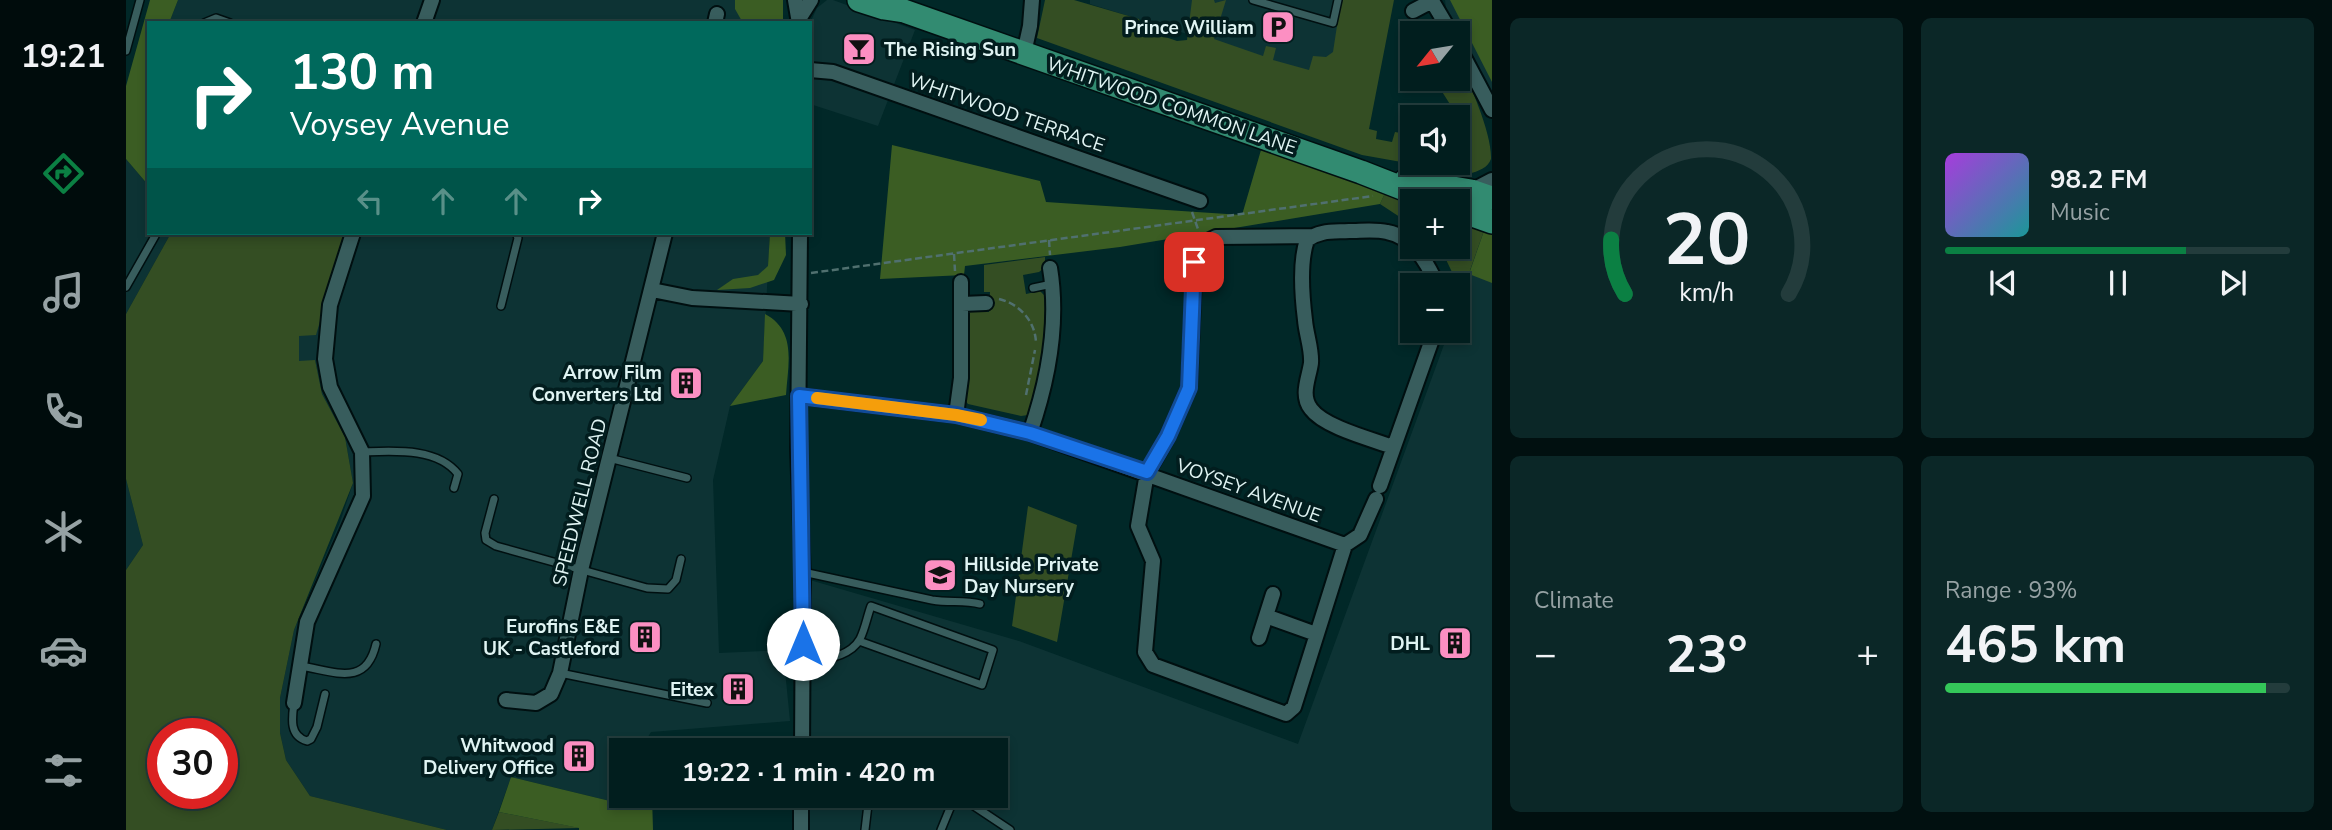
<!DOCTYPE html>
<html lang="en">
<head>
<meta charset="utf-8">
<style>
	body { margin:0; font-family:"Nunito Sans",sans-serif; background:#0b2727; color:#f1f3f6; height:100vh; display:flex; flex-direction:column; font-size:26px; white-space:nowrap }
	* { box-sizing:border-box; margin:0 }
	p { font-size:23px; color:#96a2a4 }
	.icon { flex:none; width:38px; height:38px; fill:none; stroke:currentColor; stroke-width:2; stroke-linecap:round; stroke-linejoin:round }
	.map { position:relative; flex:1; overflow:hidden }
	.sheet { display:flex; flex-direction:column; gap:18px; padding:18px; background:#011010; width:840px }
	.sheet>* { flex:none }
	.guide { position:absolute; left:21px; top:21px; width:665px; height:214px; border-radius:0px; box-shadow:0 4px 10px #0003,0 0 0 2px #233c3c; background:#00695c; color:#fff; overflow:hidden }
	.needle { width:46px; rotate:240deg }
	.controls { position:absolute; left:1274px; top:21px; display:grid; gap:14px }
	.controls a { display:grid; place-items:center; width:70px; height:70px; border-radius:0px; background:#011e1e; box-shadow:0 4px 10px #0003,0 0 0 2px #233c3c; font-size:35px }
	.speed { position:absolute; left:21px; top:718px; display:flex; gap:14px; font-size:35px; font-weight:700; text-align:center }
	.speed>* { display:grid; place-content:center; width:91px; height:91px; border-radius:50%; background:#011e1e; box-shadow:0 4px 10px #0003,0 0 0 2px #233c3c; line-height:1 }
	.speed .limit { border:10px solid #d22; background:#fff; color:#111 }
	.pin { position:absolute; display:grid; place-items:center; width:60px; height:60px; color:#fff; margin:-30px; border-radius:14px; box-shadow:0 4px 10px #0006 }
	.me { position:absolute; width:77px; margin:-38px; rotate:0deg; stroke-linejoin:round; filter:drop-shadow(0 0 5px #0008) }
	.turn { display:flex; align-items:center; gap:24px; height:147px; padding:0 28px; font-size:32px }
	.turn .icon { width:91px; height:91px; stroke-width:2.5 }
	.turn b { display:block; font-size:49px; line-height:60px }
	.lanes { display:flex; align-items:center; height:66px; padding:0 28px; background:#0003; justify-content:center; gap:35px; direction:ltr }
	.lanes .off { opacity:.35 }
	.big { font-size:52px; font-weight:700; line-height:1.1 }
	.sheet .widget { flex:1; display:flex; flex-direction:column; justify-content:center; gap:10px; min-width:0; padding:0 24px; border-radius:10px; background:#0b2727 }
	.sheet .dial { align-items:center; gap:0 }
	.dial svg { height:182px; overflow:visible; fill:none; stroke:#233c3c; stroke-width:7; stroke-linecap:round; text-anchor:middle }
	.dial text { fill:#f1f3f6; stroke:none }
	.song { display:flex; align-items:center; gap:21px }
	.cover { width:84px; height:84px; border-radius:10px; background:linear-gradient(135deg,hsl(280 70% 55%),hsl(180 70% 35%)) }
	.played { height:7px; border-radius:4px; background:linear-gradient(90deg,#0b8043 70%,#233c3c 70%) }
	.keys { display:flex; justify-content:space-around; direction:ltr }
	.heat { display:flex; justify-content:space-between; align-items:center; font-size:38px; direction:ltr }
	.charge { height:10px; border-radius:5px; background:linear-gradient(90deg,#34c759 93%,#233c3c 0) }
	.sheet .tiles { flex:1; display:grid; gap:18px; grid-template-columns:repeat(2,1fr) }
	.trip { position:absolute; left:483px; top:738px; width:399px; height:70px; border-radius:0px; background:#011e1e; box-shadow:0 4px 10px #0003,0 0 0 2px #233c3c; font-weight:700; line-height:70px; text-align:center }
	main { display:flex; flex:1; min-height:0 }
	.dock { display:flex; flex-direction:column; width:126px; justify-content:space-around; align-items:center; background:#000c0c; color:#96a2a4 }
	.dock .icon { width:49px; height:49px }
	.dock .on { color:#0b8043 }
	.dock b { font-size:32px; color:#f1f3f6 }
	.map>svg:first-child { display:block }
	.built { fill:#0d3334 }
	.green { fill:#344e23; fill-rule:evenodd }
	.forest { fill:#3b5d23 }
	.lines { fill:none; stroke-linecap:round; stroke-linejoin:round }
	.service-casing { stroke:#000f10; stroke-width:10 }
	.minor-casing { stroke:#000f10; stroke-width:18 }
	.primary-casing { stroke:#000f10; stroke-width:26 }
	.path { stroke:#50706f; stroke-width:2.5; stroke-dasharray:7 3.5; stroke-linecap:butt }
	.service { stroke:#385d5d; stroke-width:7 }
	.minor { stroke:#385d5d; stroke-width:14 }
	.primary { stroke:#328b71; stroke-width:23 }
	.route-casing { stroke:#114b97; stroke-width:18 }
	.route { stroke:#1a73e8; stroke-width:12 }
	.slow { stroke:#f59e0b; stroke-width:12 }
	.labels { text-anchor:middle; stroke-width:7; stroke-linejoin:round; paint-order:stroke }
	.poi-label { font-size:19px; font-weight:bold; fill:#e0f4f3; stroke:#021d1e; text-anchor:end }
	.street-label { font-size:19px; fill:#e0f4f3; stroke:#021d1e }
</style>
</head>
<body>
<main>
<nav class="dock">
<b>19:21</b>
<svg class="icon on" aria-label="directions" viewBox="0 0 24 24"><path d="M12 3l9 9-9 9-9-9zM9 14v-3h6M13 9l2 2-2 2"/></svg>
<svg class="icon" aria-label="music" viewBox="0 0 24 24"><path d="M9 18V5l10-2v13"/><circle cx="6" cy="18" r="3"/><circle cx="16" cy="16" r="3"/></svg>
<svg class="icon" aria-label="phone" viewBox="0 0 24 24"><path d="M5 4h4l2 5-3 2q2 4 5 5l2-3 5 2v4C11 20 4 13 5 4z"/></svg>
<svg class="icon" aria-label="climate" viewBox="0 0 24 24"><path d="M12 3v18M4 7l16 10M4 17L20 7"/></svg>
<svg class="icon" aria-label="car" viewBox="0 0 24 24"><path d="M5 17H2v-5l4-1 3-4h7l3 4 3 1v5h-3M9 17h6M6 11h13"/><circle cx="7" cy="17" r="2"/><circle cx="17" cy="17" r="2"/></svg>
<svg class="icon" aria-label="filters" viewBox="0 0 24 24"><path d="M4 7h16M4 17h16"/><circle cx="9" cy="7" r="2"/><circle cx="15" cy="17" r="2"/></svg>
</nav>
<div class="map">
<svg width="1366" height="830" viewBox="0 0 1366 830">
	<rect width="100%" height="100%" fill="#012828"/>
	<!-- built -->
	<path class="built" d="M52,0H644L645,23H43Z
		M701,0H707L789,30L752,126L684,104V23L691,8Z
		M964,0H1251L1232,87L964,4Z
		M1319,0H1366V118L1332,53V33H1323Z
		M0,159L23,186V233H45L0,314Z
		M1359,228L1366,230V830H675V796H870V751H676L677,578L893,641L1172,744L1323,331H1332V306Z
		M220,233H644L637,361L604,406L587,480L593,653L657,650L664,721L525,732L513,751H495V782L484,801L385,777L366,830H321L184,796L160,760L154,733V698L168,630L214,522L227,483L219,437L196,394L189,361H173V335Z
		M0,479L17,545L0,570Z"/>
	<!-- green -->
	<path class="green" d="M919,0H948L1013,19L1019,30L1051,41L1061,40L1066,0H1088L1089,3L1100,0L1088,39L1137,56L1140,46L1150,48L1147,60L1183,70L1187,56L1200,57L1207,52L1215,0H1268L1243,129L1251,131L1250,139L1266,142L1269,132L1286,135V163H1332V117L1315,90L1332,79V59C1343,82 1366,133 1365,159C1362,168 1352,171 1343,174L1236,155L911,38Z
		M1261,189L1286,201V225L1254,204Z
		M1332,217L1359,228L1336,293L1314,247H1332Z
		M45,233H220L190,335L173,336V361L189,360L196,394L219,437L227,483L168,630L154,698V733L160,760L184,796L321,830H0V570L17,545L0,479V314ZM37,733H96V793H37Z
		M919,257V267L913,272L897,275L900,294L914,291L924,301C922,333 922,389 902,415L895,416L842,404L838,399V319L845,311L863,312L864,292H858V265Z
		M902,506L951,525L931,642L886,626Z
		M373,812L454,828L366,830Z"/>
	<!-- forest -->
	<path class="forest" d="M24,0H52L43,23H23V186L0,159V86Z
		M609,0H657V23H617L609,9Z
		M1324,0H1366V82Z
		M766,145L914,181L920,202L1116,215L1135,150L1261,189L1254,204L994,247L839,266L838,275L754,279Z
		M1359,228L1366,230V283L1343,274Z
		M644,233H659L660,255L648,280L624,288L591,290L607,279L632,275L642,266Z
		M639,314C671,331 662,364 660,395L604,406L637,361Z
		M385,777L484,801L495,782V796H526L527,830H453V828L373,812Z"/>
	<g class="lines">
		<!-- service casing -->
		<g class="service-casing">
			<path id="service" d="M1127,0L1207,23L1212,0
				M78,23L90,18L104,23
				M0,51L14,0
				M0,287L29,236
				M907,288L926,284
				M375,306L392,238L390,233
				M236,452C267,451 311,447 332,474L328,488
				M483,458L561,478
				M368,499L359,533L360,540L370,546L521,588L542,589L550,580L555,559
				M677,572L806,600C823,603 838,600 854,604
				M677,662C695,661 724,657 734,639C739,629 741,617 745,606L867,650L856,685L733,641
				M174,666C208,671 240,688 250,644
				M434,673L581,703
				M168,703C166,718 163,736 181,741L185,739L191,727L199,694
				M833,796L884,830
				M739,830L743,796
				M815,830L829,796"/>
		</g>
		<!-- minor casing -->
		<g class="minor-casing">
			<path id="minor" d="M669,0L673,23
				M1287,11L1306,1L1325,33
				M673,19L685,0
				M298,23L306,0
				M589,23L591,14
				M1332,46L1366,110
				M898,53L904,26L906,0
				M684,70L707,72L1074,201
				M1345,191L1366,180
				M674,233L672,449L677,578L676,751
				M1187,236L1090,237L1074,245L1069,255L1063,388L1042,436L1021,473L1012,526L1027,561L1019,652L1027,665L1160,714L1168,707L1219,545
				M526,290L566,298L675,304
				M836,304L860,303
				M673,396L830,415L904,433L1219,545L1234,535L1250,499
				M830,415L835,378V282
				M904,433C922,381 933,323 924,268
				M1267,447C1245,439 1198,427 1185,409C1174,395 1183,378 1185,363C1186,349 1180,334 1179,320C1176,296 1173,263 1181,240C1194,230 1207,232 1223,231C1235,231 1249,229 1261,232C1286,236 1302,264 1311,285
				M1254,486L1309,331
				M1140,616L1147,594
				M1133,638L1140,616L1190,634
				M380,700L410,703L425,694L434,673L455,570L539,233
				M168,703L181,622L237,496L236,452L204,387L199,359L204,305L227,233
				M675,830V796"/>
		</g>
		<!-- primary casing -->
		<g class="primary-casing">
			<path id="primary" d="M733,0L758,8L778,11L1235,172L1309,201
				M1280,180L1345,191L1366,198
				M1332,210L1366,222"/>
		</g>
		<!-- path -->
		<path class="path" d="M1149,39L1155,19
			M1066,212L1073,232
			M923,240L924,255
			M828,254L829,271
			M685,273L1247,196
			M873,299C894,304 910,322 910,344
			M900,395L909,350"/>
		<!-- service -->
		<use href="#service" class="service"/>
		<!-- minor -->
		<use href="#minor" class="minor"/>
		<!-- primary -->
		<use href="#primary" class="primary"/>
	</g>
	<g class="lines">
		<!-- route casing -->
		<g class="route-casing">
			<path id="route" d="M677,644L673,396L830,415L904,433L1021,472L1042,436L1063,388L1068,262"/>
		</g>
		<!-- route -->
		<use href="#route" class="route"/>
		<!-- slow -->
		<path class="slow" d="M691,398L830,415L855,420"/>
	</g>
	<!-- icons -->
	<defs>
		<g id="parking-square" transform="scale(1.75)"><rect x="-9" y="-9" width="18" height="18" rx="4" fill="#fc8fc2" stroke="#021d1e"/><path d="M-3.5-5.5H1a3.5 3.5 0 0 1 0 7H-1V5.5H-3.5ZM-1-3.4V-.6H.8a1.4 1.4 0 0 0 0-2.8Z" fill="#111"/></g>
		<g id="bar-square" transform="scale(1.75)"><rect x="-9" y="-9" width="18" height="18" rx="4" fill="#fc8fc2" stroke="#021d1e"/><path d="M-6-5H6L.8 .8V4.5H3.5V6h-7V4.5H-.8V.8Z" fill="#111"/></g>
		<g id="building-square" transform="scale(1.75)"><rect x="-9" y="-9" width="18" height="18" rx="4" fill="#fc8fc2" stroke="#021d1e"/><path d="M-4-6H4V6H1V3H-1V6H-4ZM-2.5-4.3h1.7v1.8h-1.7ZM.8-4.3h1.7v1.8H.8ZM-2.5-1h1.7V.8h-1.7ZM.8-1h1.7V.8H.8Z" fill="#111"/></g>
		<g id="school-square" transform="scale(1.75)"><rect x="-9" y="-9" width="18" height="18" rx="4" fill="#fc8fc2" stroke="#021d1e"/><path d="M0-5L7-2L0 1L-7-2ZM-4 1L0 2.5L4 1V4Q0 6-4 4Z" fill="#111"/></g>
	</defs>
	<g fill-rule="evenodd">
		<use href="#parking-square" x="1152" y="27"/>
		<use href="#bar-square" x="733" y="49"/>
		<use href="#building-square" x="560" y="383"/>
		<use href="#school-square" x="814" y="575"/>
		<use href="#building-square" x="519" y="637"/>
		<use href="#building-square" x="1329" y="643"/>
		<use href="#building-square" x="612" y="689"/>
		<use href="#building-square" x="453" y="756"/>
	</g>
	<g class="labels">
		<!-- poi labels -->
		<g class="poi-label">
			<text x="1128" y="34">Prince William</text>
			<text x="758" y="56" text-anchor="start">The Rising Sun</text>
			<text x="536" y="379">Arrow Film<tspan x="536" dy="22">Converters Ltd</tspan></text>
			<text x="838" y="571" text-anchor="start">Hillside Private<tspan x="838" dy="22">Day Nursery</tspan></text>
			<text x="494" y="633">Eurofins E&amp;E<tspan x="494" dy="22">UK - Castleford</tspan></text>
			<text x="1304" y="650">DHL</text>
			<text x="588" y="696">Eitex</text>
			<text x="428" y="752">Whitwood<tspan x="428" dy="22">Delivery Office</tspan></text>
		</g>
		<!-- street labels -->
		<g class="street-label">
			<text transform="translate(1046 105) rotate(19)" y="7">WHITWOOD COMMON LANE</text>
			<text transform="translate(881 112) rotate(19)" y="7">WHITWOOD TERRACE</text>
			<text transform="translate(1123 490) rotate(20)" y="7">VOYSEY AVENUE</text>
			<text transform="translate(453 502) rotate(-76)" y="7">SPEEDWELL ROAD</text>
		</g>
	</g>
</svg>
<div class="controls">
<a><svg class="needle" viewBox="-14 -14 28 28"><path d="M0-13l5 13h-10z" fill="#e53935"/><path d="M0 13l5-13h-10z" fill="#96a2a4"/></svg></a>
<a><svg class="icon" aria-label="sound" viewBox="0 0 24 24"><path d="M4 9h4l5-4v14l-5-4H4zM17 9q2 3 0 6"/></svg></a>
<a>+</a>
<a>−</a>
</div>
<div class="speed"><div class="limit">30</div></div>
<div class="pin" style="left:1068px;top:262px;background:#d93025"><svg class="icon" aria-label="arrive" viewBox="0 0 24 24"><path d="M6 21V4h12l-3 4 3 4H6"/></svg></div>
<svg class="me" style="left:677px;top:644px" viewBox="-20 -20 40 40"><circle r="19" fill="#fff"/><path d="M0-13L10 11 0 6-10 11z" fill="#1a73e8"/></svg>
<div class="trip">19:22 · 1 min · 420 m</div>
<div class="guide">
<div class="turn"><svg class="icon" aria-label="right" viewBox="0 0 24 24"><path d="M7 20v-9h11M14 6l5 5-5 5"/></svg><div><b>130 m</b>Voysey Avenue</div></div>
<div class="lanes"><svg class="icon off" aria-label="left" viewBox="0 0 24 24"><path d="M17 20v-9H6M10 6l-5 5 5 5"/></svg><svg class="icon off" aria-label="ahead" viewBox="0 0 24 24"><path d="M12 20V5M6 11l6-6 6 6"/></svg><svg class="icon off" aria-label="ahead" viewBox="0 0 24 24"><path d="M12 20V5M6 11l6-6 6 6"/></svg><svg class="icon" aria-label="right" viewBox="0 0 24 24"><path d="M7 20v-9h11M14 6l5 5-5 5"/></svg></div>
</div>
</div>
<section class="sheet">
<div class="tiles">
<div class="widget dial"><svg viewBox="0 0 100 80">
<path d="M14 69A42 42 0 1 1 86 69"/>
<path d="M14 69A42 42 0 0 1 8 45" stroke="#0b8043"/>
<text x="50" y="56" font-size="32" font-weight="700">20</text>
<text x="50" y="72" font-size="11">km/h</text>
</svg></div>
<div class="widget">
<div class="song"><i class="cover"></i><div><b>98.2 FM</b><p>Music</p></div></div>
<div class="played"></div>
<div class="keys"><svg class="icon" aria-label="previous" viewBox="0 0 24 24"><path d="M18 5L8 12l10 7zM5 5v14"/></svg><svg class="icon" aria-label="pause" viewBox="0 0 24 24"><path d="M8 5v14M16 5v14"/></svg><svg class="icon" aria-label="next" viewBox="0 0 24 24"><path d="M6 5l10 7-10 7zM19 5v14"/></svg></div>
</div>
<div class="widget"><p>Climate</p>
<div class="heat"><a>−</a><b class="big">23°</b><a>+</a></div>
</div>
<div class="widget"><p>Range · 93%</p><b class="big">465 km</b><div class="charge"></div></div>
</div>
</section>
</main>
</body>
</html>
